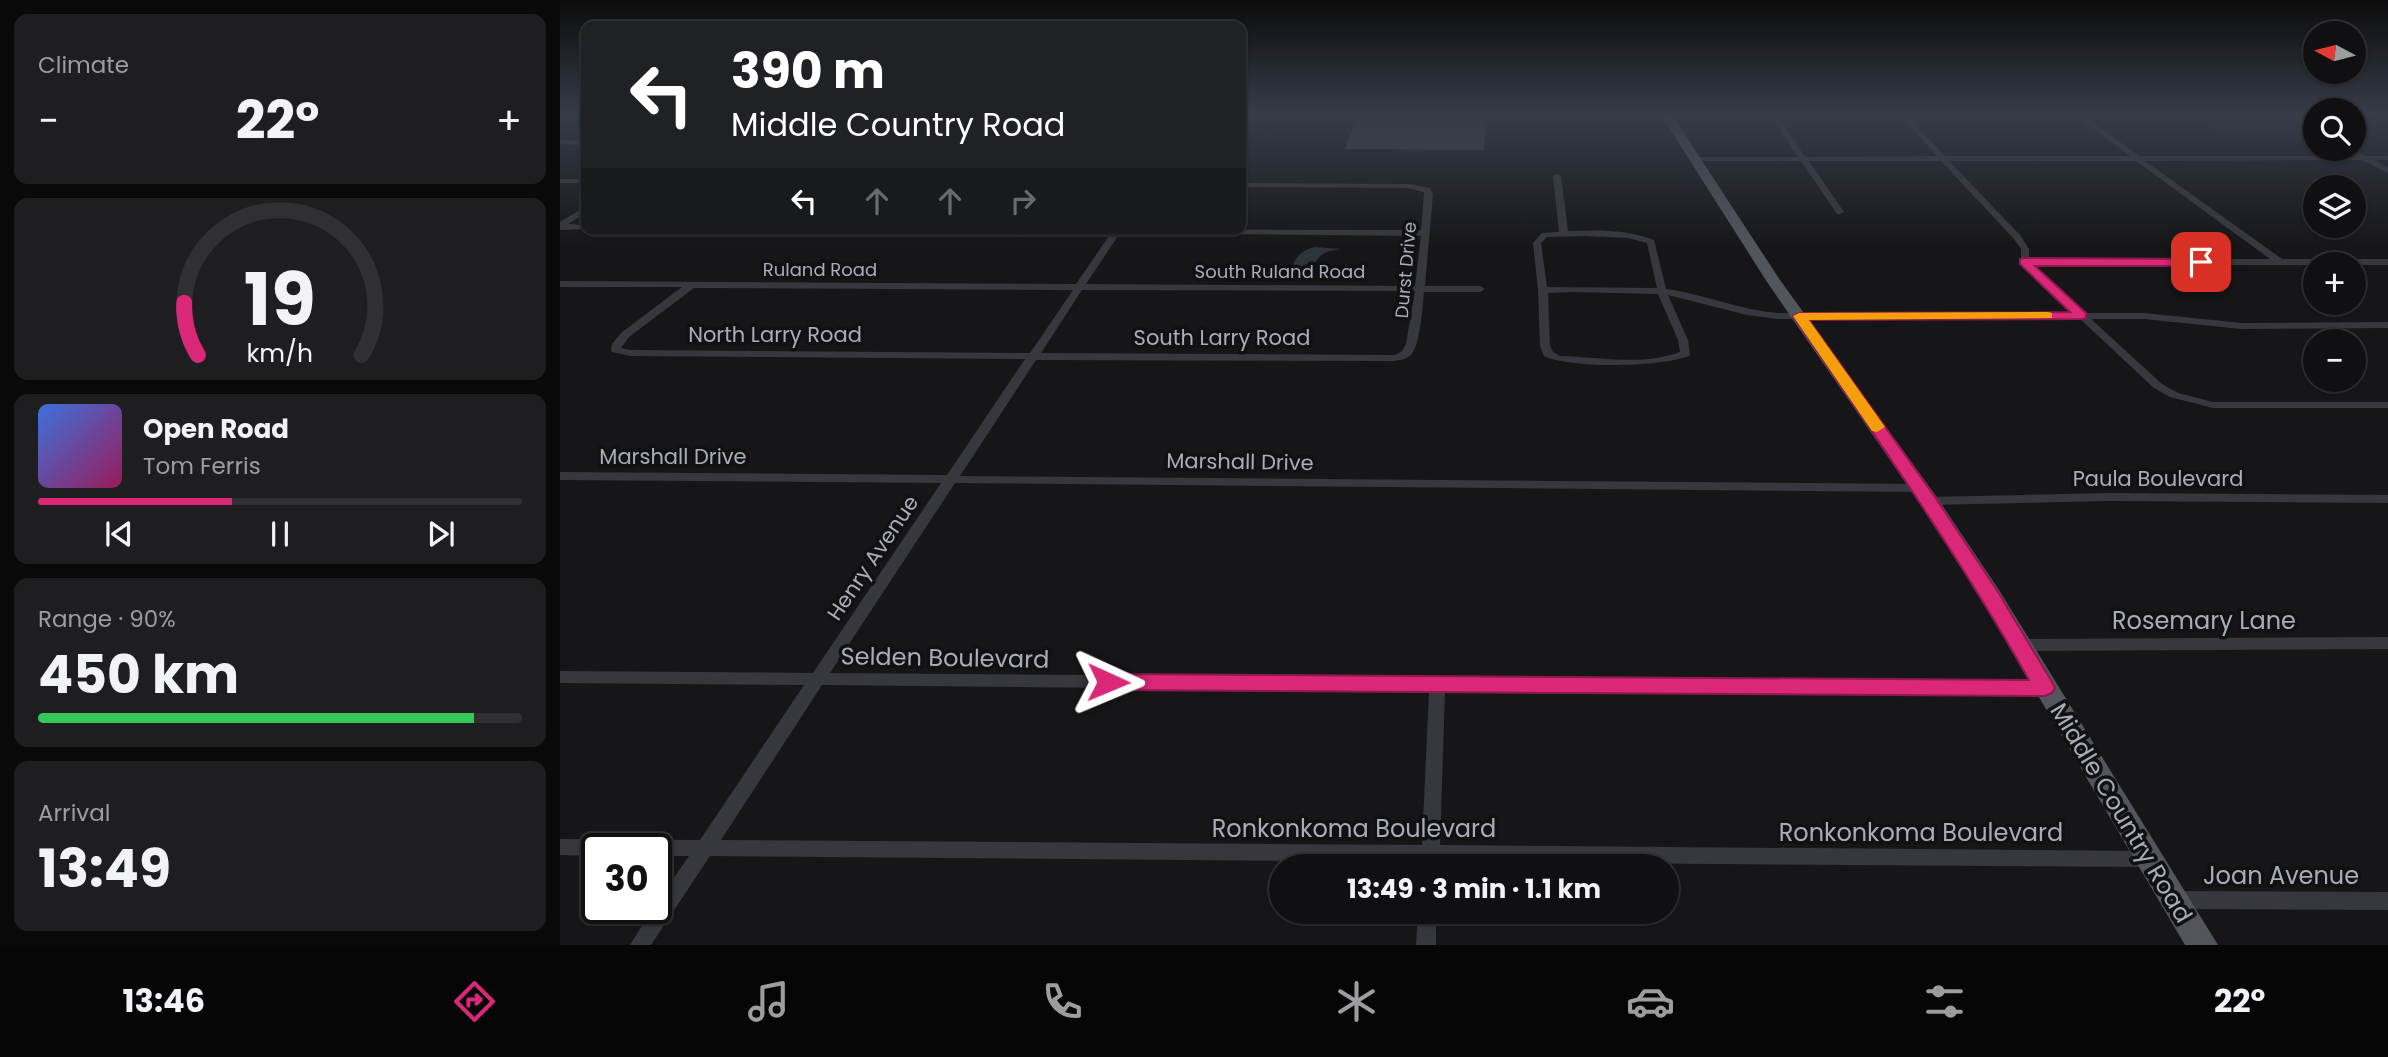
<!DOCTYPE html>
<html lang="en">
<head>
<meta charset="utf-8">
<style>
	body { margin:0; font-family:Poppins,sans-serif; background:#1e1e20; color:#f1f3f6; height:100vh; display:flex; flex-direction:column; font-size:26px; white-space:nowrap }
	* { box-sizing:border-box; margin:0 }
	p { font-size:23px; color:#9c9d9f }
	.icon { flex:none; width:38px; height:38px; fill:none; stroke:currentColor; stroke-width:2; stroke-linecap:round; stroke-linejoin:round }
	.map { position:relative; flex:1; overflow:hidden }
	.drawer { display:flex; flex-direction:column; gap:14px; padding:14px; background:#09090a; width:560px }
	.drawer>* { flex:none }
	.guide { position:absolute; left:21px; top:21px; width:665px; height:214px; border-radius:14px; box-shadow:0 2px 5px #0004,0 0 0 2px #303032; background:#202124; color:#fff; overflow:hidden }
	.needle { width:46px; rotate:277deg }
	.fabs { position:absolute; left:1743px; top:21px; display:grid; gap:14px }
	.fabs a { display:grid; place-items:center; width:63px; height:63px; border-radius:50%; background:#101012; box-shadow:0 2px 5px #0004,0 0 0 2px #303032; font-size:35px }
	.speed { position:absolute; left:21px; top:833px; display:flex; gap:14px; font-size:35px; font-weight:700; text-align:center }
	.speed>* { display:grid; place-content:center; width:91px; height:91px; border-radius:50%; background:#101012; box-shadow:0 2px 5px #0004,0 0 0 2px #303032; line-height:1 }
	.speed .limit { border:4px solid #111; border-radius:10px; background:#fff; color:#111 }
	.pin { position:absolute; display:grid; place-items:center; width:60px; height:60px; color:#fff; margin:-30px; border-radius:14px; box-shadow:0 4px 10px #0006 }
	.me { position:absolute; width:77px; margin:-38px; rotate:91deg; stroke-linejoin:round; filter:drop-shadow(0 0 5px #0008) }
	.turn { display:flex; align-items:center; gap:24px; height:147px; padding:0 35px; font-size:32px }
	.turn .icon { width:91px; height:91px; stroke-width:2.5 }
	.turn b { display:block; font-size:49px; line-height:60px }
	.lanes { display:flex; align-items:center; height:66px; padding:0 35px; background:#0003; justify-content:center; gap:35px; direction:ltr }
	.lanes .off { opacity:.35 }
	.big { font-size:52px; font-weight:700; line-height:1.1 }
	.drawer .card { flex:1; display:flex; flex-direction:column; justify-content:center; gap:10px; min-width:0; padding:0 24px; border-radius:14px; background:#1e1e20 }
	.drawer .dial { align-items:center; gap:0 }
	.dial svg { height:182px; overflow:visible; fill:none; stroke:#303032; stroke-width:7; stroke-linecap:round; text-anchor:middle }
	.dial text { fill:#f1f3f6; stroke:none }
	.song { display:flex; align-items:center; gap:21px }
	.cover { width:84px; height:84px; border-radius:10px; background:linear-gradient(135deg,hsl(220 70% 55%),hsl(330 70% 35%)) }
	.played { height:7px; border-radius:4px; background:linear-gradient(90deg,#db2777 40%,#303032 40%) }
	.keys { display:flex; justify-content:space-around; direction:ltr }
	.heat { display:flex; justify-content:space-between; align-items:center; font-size:38px; direction:ltr }
	.charge { height:10px; border-radius:5px; background:linear-gradient(90deg,#34c759 90%,#303032 0) }
	.trip { position:absolute; left:709px; top:854px; width:410px; height:70px; border-radius:35px; background:#101012; box-shadow:0 2px 5px #0004,0 0 0 2px #303032; font-weight:700; line-height:70px; text-align:center }
	.tab-bar { display:flex; height:112px; justify-content:space-around; align-items:center; background:#060607; color:#9c9d9f }
	.tab-bar .icon { width:49px; height:49px }
	.tab-bar .current { color:#db2777 }
	.tab-bar b { font-size:32px; color:#f1f3f6 }
	main { display:flex; flex:1; min-height:0 }
	.map>svg:first-child { display:block }
	.green { fill:#1e261f }
	.water { fill:#2c353c }
	.building { fill:#404145 }
	.lines { fill:none; stroke-linecap:round; stroke-linejoin:round }
	.minor { fill:#37383d; fill-rule:evenodd }
	.primary { fill:#53555c; fill-rule:evenodd }
	.route { fill:#db2777; stroke:#8e194d; stroke-width:2 }
	.slow { fill:#f59e0b }
	.labels { text-anchor:middle; stroke-width:7; stroke-linejoin:round; paint-order:stroke }
	.far-street-label { font-size:18px; fill:#a8adb8; stroke:#111113 }
	.street-label { font-size:21px; fill:#a8adb8; stroke:#111113 }
	.near-street-label { font-size:24px; fill:#a8adb8; stroke:#111113 }
</style>
</head>
<body>
<main>
<section class="drawer">
<div class="card"><p>Climate</p>
<div class="heat"><a>−</a><b class="big">22°</b><a>+</a></div>
</div>
<div class="card dial"><svg viewBox="0 0 100 80">
<path d="M14 69A42 42 0 1 1 86 69"/>
<path d="M14 69A42 42 0 0 1 8 46" stroke="#db2777"/>
<text x="50" y="56" font-size="32" font-weight="700">19</text>
<text x="50" y="72" font-size="11">km/h</text>
</svg></div>
<div class="card">
<div class="song"><i class="cover"></i><div><b>Open Road</b><p>Tom Ferris</p></div></div>
<div class="played"></div>
<div class="keys"><svg class="icon" aria-label="previous" viewBox="0 0 24 24"><path d="M18 5L8 12l10 7zM5 5v14"/></svg><svg class="icon" aria-label="pause" viewBox="0 0 24 24"><path d="M8 5v14M16 5v14"/></svg><svg class="icon" aria-label="next" viewBox="0 0 24 24"><path d="M6 5l10 7-10 7zM19 5v14"/></svg></div>
</div>
<div class="card"><p>Range · 90%</p><b class="big">450 km</b><div class="charge"></div></div>
<div class="card"><p>Arrival</p><b class="big">13:49</b></div>
</section>
<div class="map">
<svg width="1828" height="945" viewBox="0 0 1828 945">
	<rect width="100%" height="100%" fill="#161618"/>
	<!-- green -->
	<path class="green" d="M1635,115H1717L1745,130H1652Z"/>
	<!-- water -->
	<path class="water" d="M755,247L781,249C767,251 758,253 753,268L740,270L732,267C737,255 742,250 755,247Z"/>
	<!-- building -->
	<path class="building" d="M797,117L925,118L924,150L785,149Z"/>
	<g class="lines">
		<!-- minor -->
		<path class="minor" d="M1210,115H1217L1245,157L1377,156L1339,115H1346L1385,156H1570L1515,115H1523L1579,156H1794L1784,149H1792L1805,156H1828V160H1814L1828,168V173L1802,160L1585,161L1722,259H1828V265H1472L1525,313H1584L1682,323L1828,322V328L1682,329L1584,319H1531L1602,384L1618,393L1653,402H1828V408H1653L1610,397L1594,388L1520,319H1218L1187,315L1108,295L1128,340L1130,354L1129,356C1100,367 1011,369 984,356L980,346L978,290L973,243L982,233L999,232L993,176L997,174L1001,176L1008,231C1037,230 1066,229 1094,240L1106,289C1144,294 1179,310 1218,313H1513L1461,264V249L1454,239L1381,161H1249L1284,212L1280,214H1277L1241,161H1134L1130,159L1134,157H1238ZM1389,161H1576L1710,259H1469V249L1460,235ZM1024,236L1068,238L1087,243L1097,288L987,287L981,243L987,237ZM1013,292L1098,294L1118,340L1120,352C1083,366 1038,357 1000,356L993,352L990,346L988,293Z
			M1724,115H1732L1755,128V133Z
			M0,140L26,141V145L0,144Z
			M0,179H26V183H0Z
			M681,183L848,184L870,188L873,194L865,286H920L925,289L920,292H864C862,307 861,343 851,355C847,359 840,360 835,361L476,360L400,476L1359,484L1365,488L1359,492L395,483L270,673L1484,682L1489,684L1492,688L1489,692L1484,694L885,691L880,845L1588,851L1594,853L1597,859L1594,865L1588,867L879,862V866H861V862L150,856L91,945H70L93,908H96V904L129,856H96V849H37V856L0,855V839L140,840L244,685L0,683V671L253,673L381,483L0,480V472L387,475L465,359L70,356L52,352L51,350L52,344L61,333L122,287H0V281L516,284L551,233L352,232L348,229L861,230L864,192L848,188L681,187ZM560,233L861,236L855,286L526,284ZM134,288L513,290L470,353L70,350L61,348L69,337ZM522,290L855,291L846,344L842,351L835,355L481,353ZM262,685L869,691L862,845L161,840Z
			M23,208H26V213L8,224L26,225L27,229L0,230V222Z
			M1548,493L1828,495V503L1548,501L1369,505L1363,501L1369,497Z
			M1828,637V649L1460,651L1455,649L1453,645L1455,641L1460,639Z
			M1614,891L1828,892V910L1614,909L1607,906L1605,900L1607,894Z
			M858,912H876V945H856Z"/>
		<!-- primary -->
		<path class="primary" d="M1101,115H1112L1220,280L1376,496L1439,590L1658,945H1625L1423,602L1362,506L1207,282Z"/>
	</g>
	<!-- sky -->
	<linearGradient id="sky" x2="0" y2="1"><stop stop-color="#0c0c0d"/><stop offset="0.46" stop-color="#363c48"/><stop offset="1" stop-color="#363c48" stop-opacity="0"/></linearGradient>
	<rect width="1828" height="248" fill="url(#sky)"/>
	<!-- route -->
	<path class="route" d="M1464,258L1641,259L1646,262L1641,266H1475L1526,313V318L1522,319L1249,320L1375,497L1438,592L1492,682L1495,688L1492,693L1485,696L548,690L541,688L538,682L541,677L548,674L1469,680C1398,554 1315,436 1233,316L1239,313L1510,312L1460,264V259Z"/>
	<!-- slow -->
	<path class="slow" d="M1488,312L1492,313V318L1249,320L1325,427L1317,432L1312,431L1233,316L1239,313Z"/>
	<g class="labels">
		<!-- far-street labels -->
		<g class="far-street-label">
			<text x="260" y="276">Ruland Road</text>
			<text transform="translate(846 270) rotate(-85)" y="6">Durst Drive</text>
			<text x="720" y="278">South Ruland Road</text>
		</g>
		<!-- street labels -->
		<g class="street-label">
			<text x="215" y="342">North Larry Road</text>
			<text x="662" y="345">South Larry Road</text>
			<text x="113" y="464">Marshall Drive</text>
			<text transform="translate(680 462) rotate(1)" y="7">Marshall Drive</text>
			<text x="1598" y="486">Paula Boulevard</text>
			<text transform="translate(313 558) rotate(-56)" y="7">Henry Avenue</text>
		</g>
		<!-- near-street labels -->
		<g class="near-street-label">
			<text x="1644" y="629">Rosemary Lane</text>
			<text transform="translate(385 658) rotate(1)" y="8">Selden Boulevard</text>
			<text transform="translate(1561 813) rotate(59)" y="8">Middle Country Road</text>
			<text x="794" y="837">Ronkonkoma Boulevard</text>
			<text x="1361" y="841">Ronkonkoma Boulevard</text>
			<text x="1721" y="884">Joan Avenue</text>
		</g>
	</g>
</svg>
<div class="fabs">
<a><svg class="needle" viewBox="-14 -14 28 28"><path d="M0-13l5 13h-10z" fill="#e53935"/><path d="M0 13l5-13h-10z" fill="#9c9d9f"/></svg></a>
<a><svg class="icon" aria-label="search" viewBox="0 0 24 24"><circle cx="10" cy="10" r="6"/><path d="M15 15l6 6"/></svg></a>
<a><svg class="icon" aria-label="layers" viewBox="0 0 24 24"><path d="M12 4l9 5-9 5-9-5zM3 14l9 5 9-5"/></svg></a>
<a>+</a>
<a>−</a>
</div>
<div class="speed"><div class="limit">30</div></div>
<div class="pin" style="left:1641px;top:262px;background:#d93025"><svg class="icon" aria-label="arrive" viewBox="0 0 24 24"><path d="M6 21V4h12l-3 4 3 4H6"/></svg></div>
<svg class="me" style="left:548px;top:682px" viewBox="-20 -20 40 40"><path d="M0-17L14 15 0 8-14 15z" fill="#db2777" stroke="#fff" stroke-width="4"/></svg>
<div class="trip">13:49 · 3 min · 1.1 km</div>
<div class="guide">
<div class="turn"><svg class="icon" aria-label="left" viewBox="0 0 24 24"><path d="M17 20v-9H6M10 6l-5 5 5 5"/></svg><div><b>390 m</b>Middle Country Road</div></div>
<div class="lanes"><svg class="icon" aria-label="left" viewBox="0 0 24 24"><path d="M17 20v-9H6M10 6l-5 5 5 5"/></svg><svg class="icon off" aria-label="ahead" viewBox="0 0 24 24"><path d="M12 20V5M6 11l6-6 6 6"/></svg><svg class="icon off" aria-label="ahead" viewBox="0 0 24 24"><path d="M12 20V5M6 11l6-6 6 6"/></svg><svg class="icon off" aria-label="right" viewBox="0 0 24 24"><path d="M7 20v-9h11M14 6l5 5-5 5"/></svg></div>
</div>
</div>
</main>
<nav class="tab-bar">
<b>13:46</b>
<svg class="icon current" aria-label="directions" viewBox="0 0 24 24"><path d="M12 3l9 9-9 9-9-9zM9 14v-3h6M13 9l2 2-2 2"/></svg>
<svg class="icon" aria-label="music" viewBox="0 0 24 24"><path d="M9 18V5l10-2v13"/><circle cx="6" cy="18" r="3"/><circle cx="16" cy="16" r="3"/></svg>
<svg class="icon" aria-label="phone" viewBox="0 0 24 24"><path d="M5 4h4l2 5-3 2q2 4 5 5l2-3 5 2v4C11 20 4 13 5 4z"/></svg>
<svg class="icon" aria-label="climate" viewBox="0 0 24 24"><path d="M12 3v18M4 7l16 10M4 17L20 7"/></svg>
<svg class="icon" aria-label="car" viewBox="0 0 24 24"><path d="M5 17H2v-5l4-1 3-4h7l3 4 3 1v5h-3M9 17h6M6 11h13"/><circle cx="7" cy="17" r="2"/><circle cx="17" cy="17" r="2"/></svg>
<svg class="icon" aria-label="filters" viewBox="0 0 24 24"><path d="M4 7h16M4 17h16"/><circle cx="9" cy="7" r="2"/><circle cx="15" cy="17" r="2"/></svg>
<b>22°</b>
</nav>
</body>
</html>
